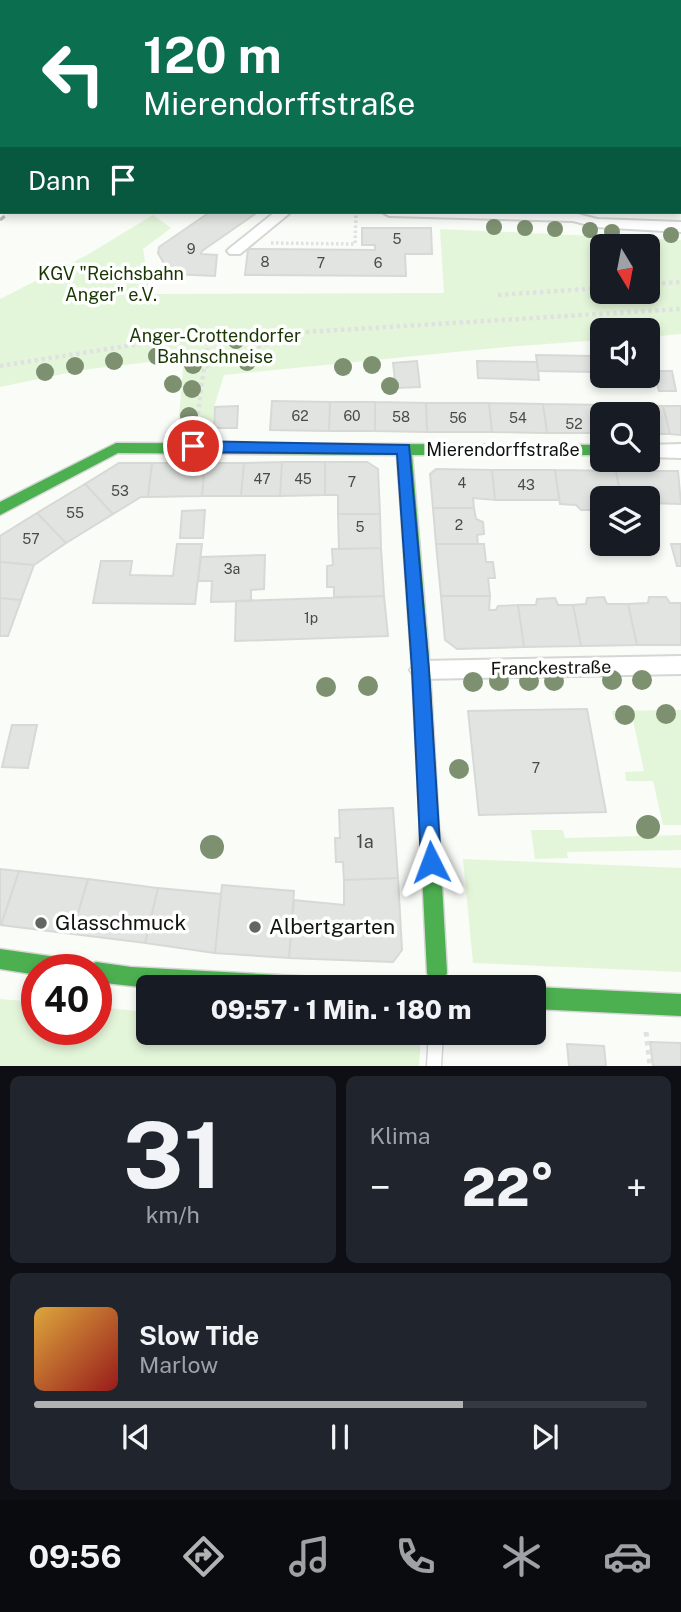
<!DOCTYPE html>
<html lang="de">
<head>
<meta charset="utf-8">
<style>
	body { margin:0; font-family:"Public Sans",sans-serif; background:#20242c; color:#f1f3f6; height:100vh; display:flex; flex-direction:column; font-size:26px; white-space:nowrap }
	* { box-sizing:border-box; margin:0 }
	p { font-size:23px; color:#9ea1a6 }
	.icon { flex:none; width:38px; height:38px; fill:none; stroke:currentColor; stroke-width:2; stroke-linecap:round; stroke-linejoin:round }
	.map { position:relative; height:1066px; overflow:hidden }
	.panel { display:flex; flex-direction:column; gap:10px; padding:10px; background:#0d0f14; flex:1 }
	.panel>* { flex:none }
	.hud { position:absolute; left:0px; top:0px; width:682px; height:214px; box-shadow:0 4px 10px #0003; background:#0b6e4f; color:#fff; overflow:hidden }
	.needle { width:46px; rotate:170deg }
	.fabs { position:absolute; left:590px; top:234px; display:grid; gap:14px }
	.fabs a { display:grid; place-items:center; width:70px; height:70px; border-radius:10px; background:#171b24; box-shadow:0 4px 10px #0003; font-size:35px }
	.speed { position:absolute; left:21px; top:954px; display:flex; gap:14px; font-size:35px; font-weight:700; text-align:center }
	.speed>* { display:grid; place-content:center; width:91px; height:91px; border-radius:50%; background:#171b24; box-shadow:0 4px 10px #0003; line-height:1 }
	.speed .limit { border:10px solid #d22; background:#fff; color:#111 }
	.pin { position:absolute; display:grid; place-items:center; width:60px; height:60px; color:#fff; margin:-30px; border:4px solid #fff; border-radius:50%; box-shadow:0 2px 7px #0007 }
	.me { position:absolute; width:77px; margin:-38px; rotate:357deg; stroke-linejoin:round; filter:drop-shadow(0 0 5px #0008) }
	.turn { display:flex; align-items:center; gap:24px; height:147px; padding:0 28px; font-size:32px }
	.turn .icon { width:91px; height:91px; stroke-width:2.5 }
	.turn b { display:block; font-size:49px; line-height:60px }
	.then { display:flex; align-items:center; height:66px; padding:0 28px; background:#0003; gap:14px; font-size:26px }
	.big { font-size:52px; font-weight:800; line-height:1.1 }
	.panel .card { flex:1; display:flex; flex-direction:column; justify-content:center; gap:10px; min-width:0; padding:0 24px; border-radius:10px; background:#20242c }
	.panel .dial { align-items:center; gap:0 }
	.dial b { font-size:91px; line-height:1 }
	.song { display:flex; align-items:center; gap:21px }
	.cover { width:84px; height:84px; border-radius:10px; background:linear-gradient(135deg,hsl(40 70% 55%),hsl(0 70% 35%)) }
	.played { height:7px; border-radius:4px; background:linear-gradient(90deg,#b1b3b3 70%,#363941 70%) }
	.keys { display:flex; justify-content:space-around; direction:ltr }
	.heat { display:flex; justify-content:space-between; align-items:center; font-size:38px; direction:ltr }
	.panel .tiles { flex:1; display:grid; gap:10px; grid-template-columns:1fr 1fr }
	.card:last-child { grid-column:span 2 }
	.trip { position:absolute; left:136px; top:975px; width:410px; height:70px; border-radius:10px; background:#171b24; box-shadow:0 4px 10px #0003; font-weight:800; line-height:70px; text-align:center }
	.tabs { display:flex; height:112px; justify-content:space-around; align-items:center; background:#090b0e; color:#9ea1a6 }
	.tabs .icon { width:49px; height:49px }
	.tabs .current { color:#b1b3b3 }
	.tabs b { font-size:32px; color:#f1f3f6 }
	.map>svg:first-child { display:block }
	.green { fill:#e4f6da; fill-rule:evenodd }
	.building { fill:#e2e4e1; stroke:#d7d9d6; stroke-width:2 }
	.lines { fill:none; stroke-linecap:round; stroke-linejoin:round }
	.lane-casing { stroke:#d5d7d4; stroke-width:3 }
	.street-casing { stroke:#d5d7d4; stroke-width:4 }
	.fast-casing { stroke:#d5d7d4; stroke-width:3 }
	.slow-casing { stroke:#d5d7d4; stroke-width:3 }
	.path-far2 { stroke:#e0e1e0; stroke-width:3.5; stroke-dasharray:2.5 2.5; stroke-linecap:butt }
	.path-far1 { stroke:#e0e1e0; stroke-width:4.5; stroke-dasharray:3.5 3.5; stroke-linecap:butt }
	.path { stroke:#e0e1e0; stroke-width:5; stroke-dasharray:4.5 4.5; stroke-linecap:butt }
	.lane { fill:#fefffe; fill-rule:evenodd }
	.street { fill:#fefffe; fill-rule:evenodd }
	.fast { fill:#4caf50; fill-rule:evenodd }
	.slow { fill:#ffc107; fill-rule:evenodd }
	.rail { stroke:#babbba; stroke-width:3.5; stroke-dasharray:6 6; stroke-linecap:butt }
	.tree { fill:#7d9070 }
	.route { fill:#1a73e8; stroke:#114b97; stroke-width:2 }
	.poi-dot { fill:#626561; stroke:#fff; stroke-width:2.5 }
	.labels { text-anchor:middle; stroke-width:7; stroke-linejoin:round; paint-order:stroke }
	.number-label { font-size:14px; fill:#484a46 }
	.park-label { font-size:18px; fill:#183701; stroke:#fff }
	.street-label { font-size:18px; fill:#111310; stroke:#fff }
	.near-number-label { font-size:18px; fill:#484a46 }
	.near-poi-label { font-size:21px; fill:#111310; stroke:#fff; text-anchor:start }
</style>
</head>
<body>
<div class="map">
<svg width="681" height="1066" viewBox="0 0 681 1066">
	<rect width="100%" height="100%" fill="#f9fcf7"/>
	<!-- green -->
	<path class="green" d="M153,215L171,228L143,249L150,294L444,293L440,229L681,240V334L648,337V331H602V340L506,347L224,375L214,407L213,426L178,427L184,358L82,370L0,387V299L87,255ZM602,247H648V292H602Z
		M681,710V825H663L653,781H626L625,772L644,771L633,720H614L612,711Z
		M563,830L565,838L681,835V850L567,852L568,858L535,859L531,830Z
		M463,859L681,868V972L473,963Z
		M0,999L37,1002V1029H96V1007L149,1012V1032L421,1035L419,1066H0Z"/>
	<!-- building -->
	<path class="building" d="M210,212H258L202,251L201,254L217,255L215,276L170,274L158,253L159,247Z
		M362,228H431L432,254H405L406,276L245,275L248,249L375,250V245H362Z
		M536,355L593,356L596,372L538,371Z
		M417,361L420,387L396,388L393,363Z
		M477,361L537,362L539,380L478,378Z
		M654,371H672L676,391H659Z
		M272,401L330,402L329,431L270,430Z
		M330,402H375V431H329Z
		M375,402L426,403L427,432L375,431Z
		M426,403H489L492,432H427Z
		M489,403L543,404L547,433L492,432Z
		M543,404L605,405L607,415H602V433H547Z
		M605,405L663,406L670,434H648V415H607Z
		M238,406L237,428H214L215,407Z
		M663,406H681V435L670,434Z
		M282,462L280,496H241L244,463Z
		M282,462H325V495L280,496Z
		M325,462H367L378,469L380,514H338V495H325Z
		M119,463H152L148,497H141L113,514L85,484Z
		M152,463H205L202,496L148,497Z
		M205,463H244L241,496H202Z
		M436,469L492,470L495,500L473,498L474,508H433L430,474Z
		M492,470H555L559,500H495Z
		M555,470L616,471L621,499H602V510H581L576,505L560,504Z
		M616,471H678L681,504L648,503V499H621Z
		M85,484L113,514L66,543L37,513Z
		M433,508H474L476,519L483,522L484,534L477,535L478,544H436Z
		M205,510L203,538H180L182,511Z
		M37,513L66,543L34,565L0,562V536Z
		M338,514H380L381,548L339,549Z
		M177,544H202L195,604L93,603L101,561H132L130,575L173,576Z
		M436,544H484L486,562H493L495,578H488L490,596H441Z
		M671,544H681V566H677Z
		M381,548L384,596L334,597V587H327V566L333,565L332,549Z
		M265,555L264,589L251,590V601L211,602L212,581H198L201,557Z
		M0,562L34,565L21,600L0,598Z
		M384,596L388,636L235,641L236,601Z
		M441,596H490L489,610H496L498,606L518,605L524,647L457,649L445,640Z
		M604,597L607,604H628L637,645L581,646L573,605L586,604L587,598Z
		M649,597H666L670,603H681V645H637L628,604L648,603Z
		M0,598L21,600L8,636H0Z
		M555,598L558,605H573L581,646L524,647L518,605H536L537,599Z
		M587,709L606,812L479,815L468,711Z
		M12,725H37L28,768L2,767Z
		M393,808L398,878L344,880L343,862H336L335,838H340L339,810Z
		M0,869L19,871L1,925H0Z
		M19,871L88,879L72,934L1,925Z
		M398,878L402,950L393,962L289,958L294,900L344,905V880Z
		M88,879L158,888L145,943L72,934Z
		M222,885L294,891L289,958L215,953Z
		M158,888L221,894L215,953L145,943Z
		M650,1042L681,1043V1066H653Z
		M567,1044L604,1046L606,1066H569Z"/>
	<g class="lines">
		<!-- lane casing -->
		<g class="lane-casing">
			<path id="lane" d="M524,0H530V2H524Z
				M425,212H456L457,213C450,217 432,216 425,212Z
				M429,1032H443L441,1066H427Z"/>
		</g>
		<!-- street casing -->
		<g class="street-casing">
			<path id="street" d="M52,0H64L51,2Z
				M0,106H2L0,118Z
				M275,212H291L240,254H230L227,251L230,248Z
				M382,212L574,213L597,219L681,222V232L596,227L573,221L389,216Z
				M681,444V458L648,457V445Z
				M681,656V674L421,679L414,676L410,670L414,664L421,661Z"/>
		</g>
		<!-- fast casing -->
		<g class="fast-casing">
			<path id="fast" d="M116,443L602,445V455H412L430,670L447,973L444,980L437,983L430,980L427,973L412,670L397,455L118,453L0,515V502Z
				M0,949L77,960L84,963L87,969L89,965L96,962L131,967L315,977L322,980L325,987L149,988L96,982V970H37V975L0,969Z
				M534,987L681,994V1016L534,1009Z"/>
		</g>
		<!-- slow casing -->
		<g class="slow-casing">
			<path id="slow" d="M93,0H107L109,2H94Z"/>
		</g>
		<!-- path-far2 -->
		<path class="path-far2" d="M271,243L355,244L356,212"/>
		<!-- path-far1 -->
		<path class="path-far1" d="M648,284L681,282
			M498,295L602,288
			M0,366L139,344L208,338L681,309
			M205,367L296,333
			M196,428L208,338"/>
		<!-- path -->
		<path class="path" d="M646,1032L650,1066"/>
		<!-- lane -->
		<use href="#lane" class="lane"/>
		<!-- street -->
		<use href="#street" class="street"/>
		<!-- fast -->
		<use href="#fast" class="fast"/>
		<!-- slow -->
		<use href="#slow" class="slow"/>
		<!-- rail -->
		<path class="rail" d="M216,2L218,0
			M0,220L10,212"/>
	</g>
	<!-- trees -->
	<g class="tree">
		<circle cx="494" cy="227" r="8"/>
		<circle cx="525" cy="228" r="8"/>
		<circle cx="555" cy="229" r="8"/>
		<circle cx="590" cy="230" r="8"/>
		<circle cx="612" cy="232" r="8"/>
		<circle cx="671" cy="235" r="8"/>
		<circle cx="236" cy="341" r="8"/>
		<circle cx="157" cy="356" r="9"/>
		<circle cx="114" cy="361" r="9"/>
		<circle cx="247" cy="362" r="9"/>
		<circle cx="193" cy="365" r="9"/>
		<circle cx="372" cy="365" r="9"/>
		<circle cx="75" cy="366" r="9"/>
		<circle cx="343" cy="367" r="9"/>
		<circle cx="45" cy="372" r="9"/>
		<circle cx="173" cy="384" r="9"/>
		<circle cx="390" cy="386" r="9"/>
		<circle cx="192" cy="389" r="9"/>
		<circle cx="189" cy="416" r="9"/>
		<circle cx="211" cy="437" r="9"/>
		<circle cx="612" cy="680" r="10"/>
		<circle cx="642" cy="680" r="10"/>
		<circle cx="499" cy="681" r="10"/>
		<circle cx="529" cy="681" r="10"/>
		<circle cx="554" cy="681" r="10"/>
		<circle cx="473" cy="682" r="10"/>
		<circle cx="368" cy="686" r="10"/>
		<circle cx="326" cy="687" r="10"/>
		<circle cx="666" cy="714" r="10"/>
		<circle cx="625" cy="715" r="10"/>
		<circle cx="459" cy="769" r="10"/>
		<circle cx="648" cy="827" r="12"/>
		<circle cx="212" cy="847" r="12"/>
	</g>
	<!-- route -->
	<path class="route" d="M193,441L409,445L429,670L441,862L438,869L431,872L424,869L421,862L412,670L397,454L193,452L185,446Z"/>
	<!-- markers -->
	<g class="poi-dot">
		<circle cx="41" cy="923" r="7"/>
		<circle cx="255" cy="927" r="7"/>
	</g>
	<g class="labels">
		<!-- number labels -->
		<g class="number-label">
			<text x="397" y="244">5</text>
			<text x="191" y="254">9</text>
			<text x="265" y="267">8</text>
			<text x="321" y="268">7</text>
			<text x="378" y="268">6</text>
			<text x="300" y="421">62</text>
			<text x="352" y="421">60</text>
			<text x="401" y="422">58</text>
			<text x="458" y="423">56</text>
			<text x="518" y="423">54</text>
			<text x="574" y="429">52</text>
			<text x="262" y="484">47</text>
			<text x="303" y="484">45</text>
			<text x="352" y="487">7</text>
			<text x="462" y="488">4</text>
			<text x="526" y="490">43</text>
			<text x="120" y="496">53</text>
			<text x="75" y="518">55</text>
			<text x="459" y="530">2</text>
			<text x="360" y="532">5</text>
			<text x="31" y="544">57</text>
			<text x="232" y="574">3a</text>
			<text x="311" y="623">1p</text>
			<text x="536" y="773">7</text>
		</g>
		<!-- park labels -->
		<g class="park-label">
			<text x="111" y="280">KGV "Reichsbahn<tspan x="111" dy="21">Anger" e.V.</tspan></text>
			<text x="215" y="342">Anger-Crottendorfer<tspan x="215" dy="21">Bahnschneise</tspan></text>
		</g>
		<!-- street labels -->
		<g class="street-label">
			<text x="503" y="456">Mierendorffstraße</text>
			<text transform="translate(551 668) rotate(-1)" y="6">Franckestraße</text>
		</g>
		<!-- near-number labels -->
		<g class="near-number-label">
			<text x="365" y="848">1a</text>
		</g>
		<!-- near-poi labels -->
		<g class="near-poi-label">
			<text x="55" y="930">Glasschmuck</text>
			<text x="269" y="934">Albertgarten</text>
		</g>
	</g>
</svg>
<div class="fabs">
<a><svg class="needle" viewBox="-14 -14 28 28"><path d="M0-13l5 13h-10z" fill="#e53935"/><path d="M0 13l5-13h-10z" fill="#9ea1a6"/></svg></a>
<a><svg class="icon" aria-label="sound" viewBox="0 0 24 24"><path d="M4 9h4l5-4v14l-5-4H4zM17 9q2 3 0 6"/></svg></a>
<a><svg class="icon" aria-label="search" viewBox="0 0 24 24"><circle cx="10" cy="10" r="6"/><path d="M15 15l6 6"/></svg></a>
<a><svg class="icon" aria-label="layers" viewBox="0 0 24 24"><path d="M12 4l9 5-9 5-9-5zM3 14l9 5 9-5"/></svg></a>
</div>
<div class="speed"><div class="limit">40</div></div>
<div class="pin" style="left:193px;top:446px;background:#d93025"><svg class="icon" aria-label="arrive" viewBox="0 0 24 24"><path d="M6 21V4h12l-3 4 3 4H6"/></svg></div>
<svg class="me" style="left:431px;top:862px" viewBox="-20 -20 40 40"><path d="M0-17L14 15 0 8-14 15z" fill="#1a73e8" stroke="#fff" stroke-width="4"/></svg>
<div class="trip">09:57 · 1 Min. · 180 m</div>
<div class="hud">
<div class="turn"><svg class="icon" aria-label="left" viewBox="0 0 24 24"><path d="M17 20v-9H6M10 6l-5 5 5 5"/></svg><div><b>120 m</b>Mierendorffstraße</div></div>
<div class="then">Dann<svg class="icon" aria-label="arrive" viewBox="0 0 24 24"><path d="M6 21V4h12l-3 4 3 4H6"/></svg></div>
</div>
</div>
<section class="panel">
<div class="tiles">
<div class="card dial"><b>31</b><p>km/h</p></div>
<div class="card"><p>Klima</p>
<div class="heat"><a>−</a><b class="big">22°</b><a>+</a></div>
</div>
<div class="card">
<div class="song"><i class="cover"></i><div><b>Slow Tide</b><p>Marlow</p></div></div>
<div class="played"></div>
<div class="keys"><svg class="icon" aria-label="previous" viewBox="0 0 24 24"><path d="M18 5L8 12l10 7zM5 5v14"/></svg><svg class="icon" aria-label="pause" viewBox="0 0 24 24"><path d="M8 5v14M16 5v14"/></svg><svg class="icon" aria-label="next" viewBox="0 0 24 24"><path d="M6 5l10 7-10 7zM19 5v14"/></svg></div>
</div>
</div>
</section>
<nav class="tabs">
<b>09:56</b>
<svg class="icon current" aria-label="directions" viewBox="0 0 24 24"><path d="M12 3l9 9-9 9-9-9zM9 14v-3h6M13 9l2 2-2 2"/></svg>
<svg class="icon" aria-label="music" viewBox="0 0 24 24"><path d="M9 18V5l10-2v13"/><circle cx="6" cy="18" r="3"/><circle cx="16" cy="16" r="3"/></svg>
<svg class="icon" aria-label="phone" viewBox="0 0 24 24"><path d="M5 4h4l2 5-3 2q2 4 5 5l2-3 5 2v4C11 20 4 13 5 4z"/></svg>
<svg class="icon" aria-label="climate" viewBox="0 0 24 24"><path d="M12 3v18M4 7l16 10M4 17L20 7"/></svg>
<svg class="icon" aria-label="car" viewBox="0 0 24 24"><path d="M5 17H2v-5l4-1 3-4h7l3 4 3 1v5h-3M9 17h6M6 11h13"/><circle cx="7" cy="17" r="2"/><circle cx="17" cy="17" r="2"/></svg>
</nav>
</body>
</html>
